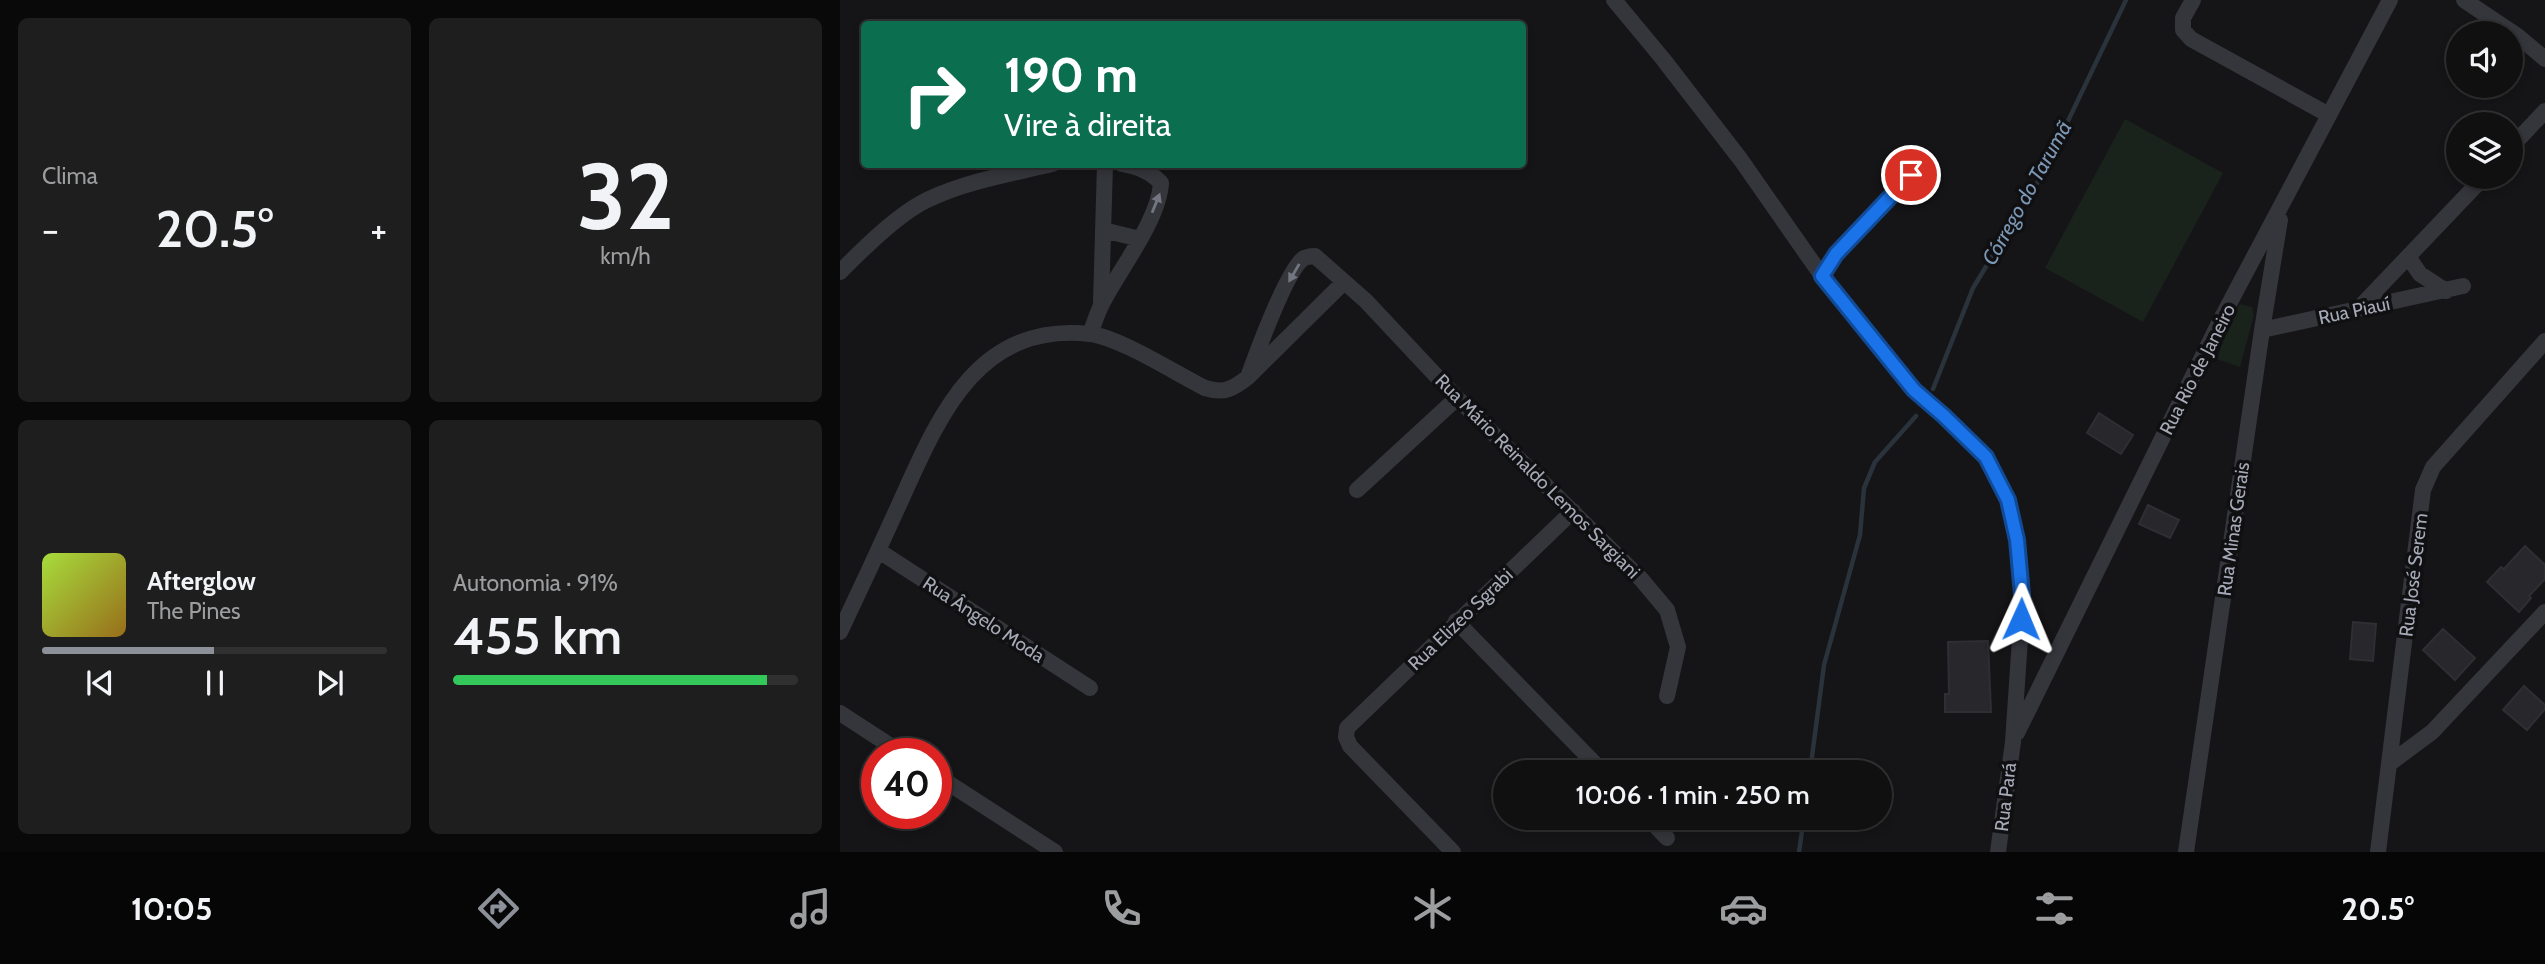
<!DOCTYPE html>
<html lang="pt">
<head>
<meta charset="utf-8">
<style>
	body { margin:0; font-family:Cabin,sans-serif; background:#1e1e1f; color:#f1f3f6; height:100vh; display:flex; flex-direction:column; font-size:26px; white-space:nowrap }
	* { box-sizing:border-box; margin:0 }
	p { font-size:23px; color:#9c9d9f }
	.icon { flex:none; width:38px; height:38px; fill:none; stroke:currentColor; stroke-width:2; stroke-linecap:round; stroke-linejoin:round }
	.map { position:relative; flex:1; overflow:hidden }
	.sheet { display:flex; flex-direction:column; gap:18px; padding:18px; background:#090909; width:840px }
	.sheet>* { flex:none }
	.banner { position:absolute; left:21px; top:21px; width:665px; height:147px; border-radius:7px; box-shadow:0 4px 10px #0003,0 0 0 2px #303031; background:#0b6e4f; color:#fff; overflow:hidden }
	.buttons { position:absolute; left:1606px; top:21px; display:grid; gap:14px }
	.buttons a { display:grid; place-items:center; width:77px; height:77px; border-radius:50%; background:#101011; box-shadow:0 4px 10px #0003,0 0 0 2px #303031; font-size:35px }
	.speed { position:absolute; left:21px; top:738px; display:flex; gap:14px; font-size:35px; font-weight:700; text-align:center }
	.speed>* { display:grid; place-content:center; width:91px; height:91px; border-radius:50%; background:#101011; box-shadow:0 4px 10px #0003,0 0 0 2px #303031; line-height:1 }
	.speed .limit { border:10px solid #d22; background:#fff; color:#111 }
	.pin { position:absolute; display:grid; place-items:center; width:60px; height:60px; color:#fff; margin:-30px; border:4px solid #fff; border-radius:50%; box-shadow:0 2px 7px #0007 }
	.me { position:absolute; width:77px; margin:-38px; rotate:1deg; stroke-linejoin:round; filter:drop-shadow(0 0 5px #0008) }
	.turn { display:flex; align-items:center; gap:24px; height:147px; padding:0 28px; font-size:32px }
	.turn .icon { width:91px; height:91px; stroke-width:2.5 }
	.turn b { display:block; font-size:49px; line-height:60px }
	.big { font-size:52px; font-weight:600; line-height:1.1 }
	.sheet .card { flex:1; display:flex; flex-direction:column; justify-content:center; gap:10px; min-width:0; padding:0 24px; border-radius:10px; background:#1e1e1f }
	.sheet .dial { align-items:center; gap:0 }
	.dial b { font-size:91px; line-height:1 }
	.song { display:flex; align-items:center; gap:21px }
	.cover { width:84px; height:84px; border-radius:10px; background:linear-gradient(135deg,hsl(80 70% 55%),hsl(40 70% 35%)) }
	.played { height:7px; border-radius:4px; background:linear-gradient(90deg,#8c9099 50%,#303031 50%) }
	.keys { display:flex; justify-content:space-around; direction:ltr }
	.heat { display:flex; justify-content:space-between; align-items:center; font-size:38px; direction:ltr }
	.charge { height:10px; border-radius:5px; background:linear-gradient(90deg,#34c759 91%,#303031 0) }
	.sheet .tiles { flex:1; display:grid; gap:18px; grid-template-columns:repeat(2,1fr) }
	.trip { position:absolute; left:653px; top:760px; width:399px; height:70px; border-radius:35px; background:#101011; box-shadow:0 4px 10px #0003,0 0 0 2px #303031; font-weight:600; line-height:70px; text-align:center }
	.menu { display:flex; height:112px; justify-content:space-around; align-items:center; background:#060607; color:#9c9d9f }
	.menu .icon { width:49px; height:49px }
	.menu .selected { color:#8c9099 }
	.menu b { font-size:32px; color:#f1f3f6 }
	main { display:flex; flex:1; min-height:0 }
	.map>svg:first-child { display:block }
	.green { fill:#1a221c }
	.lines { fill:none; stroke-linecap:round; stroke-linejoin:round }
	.stream { stroke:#2a333b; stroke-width:4.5 }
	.building { fill:#28272b; stroke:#2f2e33; stroke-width:2 }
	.minor { stroke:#35363c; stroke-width:16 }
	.oneway { fill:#737680 }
	.route-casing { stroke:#114b97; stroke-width:18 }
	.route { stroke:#1a73e8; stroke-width:12 }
	.labels { text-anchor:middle; stroke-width:7; stroke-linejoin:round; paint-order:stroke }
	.street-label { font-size:19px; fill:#a6aab7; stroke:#101012 }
	.water-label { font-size:21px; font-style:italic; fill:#7b97b4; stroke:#101012 }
</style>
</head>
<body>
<main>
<section class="sheet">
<div class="tiles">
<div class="card"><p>Clima</p>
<div class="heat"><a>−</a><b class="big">20.5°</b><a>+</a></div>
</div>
<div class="card dial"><b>32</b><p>km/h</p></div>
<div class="card">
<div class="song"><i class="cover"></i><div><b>Afterglow</b><p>The Pines</p></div></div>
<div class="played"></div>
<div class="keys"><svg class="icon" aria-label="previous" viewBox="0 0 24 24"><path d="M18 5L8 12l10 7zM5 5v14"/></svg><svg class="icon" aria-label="pause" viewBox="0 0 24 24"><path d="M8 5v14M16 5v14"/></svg><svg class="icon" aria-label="next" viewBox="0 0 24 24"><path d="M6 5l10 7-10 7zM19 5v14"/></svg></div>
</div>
<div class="card"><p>Autonomia · 91%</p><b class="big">455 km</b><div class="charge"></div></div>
</div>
</section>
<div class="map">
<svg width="1705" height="852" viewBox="0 0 1705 852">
	<rect width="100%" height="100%" fill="#151517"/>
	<!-- green -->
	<path class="green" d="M1285,119L1383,173L1303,322L1205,268Z
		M1400,304L1412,307L1414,315L1400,367L1377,359L1392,316Z"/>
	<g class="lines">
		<!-- stream -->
		<path class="stream" d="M1093,389L1133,288L1203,173L1286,0
			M970,772L984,665L1020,535L1024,488L1035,462L1076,416
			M959,852L964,817"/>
	</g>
	<!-- building -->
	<path class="building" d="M1259,413L1293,435L1281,454L1247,433Z
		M1308,505L1339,520L1330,538L1299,524Z
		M1685,546L1705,565V579L1689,596L1691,598L1679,612L1647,582L1661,567L1664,569Z
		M1513,622L1536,624L1533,661L1510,659Z
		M1603,629L1635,658L1615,680L1583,650Z
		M1148,641L1151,712H1105V694H1109L1108,642Z
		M1684,686L1705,705V709L1687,730L1663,710Z"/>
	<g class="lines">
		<!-- minor -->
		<path class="minor" d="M774,0L823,59L901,160L982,276L1074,390L1104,416L1146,457L1168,500L1177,540L1183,595L1173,742L1158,852
			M1353,0L1343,18V30L1351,39L1489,115
			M1624,0L1679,37L1705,59
			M1671,147L1705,111
			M263,230L300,239
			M1569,258L1580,274L1606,291
			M0,272C23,249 58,214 87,200C127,181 170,174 212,164
			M982,276L996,254L1063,185L1080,159
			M261,303L265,164
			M1520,307L1644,177
			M1422,330L1623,286
			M250,334C254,324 257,313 262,304C279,270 319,220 321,183C310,171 298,167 282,164
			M408,377C416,355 447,269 464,258C467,257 471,256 475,256L526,301L617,398L801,579L827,610L838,647L827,696
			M517,490L617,398
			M39,551L250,688
			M616,621L763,772
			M0,632C20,590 39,549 58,507C97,421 135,321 250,334C281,338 335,373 365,388C384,394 393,389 408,377L504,282
			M0,713L63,754
			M1177,733L1380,321L1550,0
			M1549,764L1592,732L1705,612
			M96,775L215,852
			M807,817L827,838
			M613,852L510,746L506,737L507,728L733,511
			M1346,852L1422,330L1440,220
			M1538,852L1583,490L1593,467L1705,341"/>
	</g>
	<!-- one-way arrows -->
	<defs><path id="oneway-solid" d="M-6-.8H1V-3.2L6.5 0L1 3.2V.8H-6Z" transform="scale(1.75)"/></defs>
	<g class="oneway">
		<use href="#oneway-solid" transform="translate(316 203) rotate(-68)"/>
		<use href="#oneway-solid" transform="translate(454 273) rotate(120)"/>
	</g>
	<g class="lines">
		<!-- route casing -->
		<g class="route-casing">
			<path id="route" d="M1071,175L996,254L982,276L1074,390L1104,416L1146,457L1168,500L1177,540L1182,595L1181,619"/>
		</g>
		<!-- route -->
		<use href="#route" class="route"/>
	</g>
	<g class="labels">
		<!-- street labels -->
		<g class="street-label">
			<text transform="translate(1514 310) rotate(-12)" y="7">Rua Piauí</text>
			<text transform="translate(1357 369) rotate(-63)" y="7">Rua Rio de Janeiro</text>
			<text transform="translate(698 476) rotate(45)" y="7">Rua Mário Reinaldo Lemos Sargiani</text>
			<text transform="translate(1393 529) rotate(-82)" y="7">Rua Minas Gerais</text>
			<text transform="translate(1573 575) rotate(-83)" y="7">Rua José Serem</text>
			<text transform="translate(144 619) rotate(33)" y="7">Rua Ângelo Moda</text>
			<text transform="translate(620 619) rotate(-44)" y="7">Rua Elizeo Sgrabi</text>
			<text transform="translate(1165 797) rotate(-83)" y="7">Rua Pará</text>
		</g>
		<!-- water labels -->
		<g class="water-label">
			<text transform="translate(1187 193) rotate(-61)" y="7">Córrego do Tarumã</text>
		</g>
	</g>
</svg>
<div class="buttons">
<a><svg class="icon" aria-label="sound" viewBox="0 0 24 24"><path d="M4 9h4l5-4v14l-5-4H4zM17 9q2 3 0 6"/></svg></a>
<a><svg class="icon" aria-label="layers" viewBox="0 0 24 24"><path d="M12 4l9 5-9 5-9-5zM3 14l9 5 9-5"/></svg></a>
</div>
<div class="speed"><div class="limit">40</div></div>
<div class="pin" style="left:1071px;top:175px;background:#d93025"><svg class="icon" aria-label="arrive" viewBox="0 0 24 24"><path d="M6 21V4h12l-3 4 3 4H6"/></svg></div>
<svg class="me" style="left:1181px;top:619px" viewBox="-20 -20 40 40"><path d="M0-17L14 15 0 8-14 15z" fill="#1a73e8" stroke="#fff" stroke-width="4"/></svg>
<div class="trip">10:06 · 1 min · 250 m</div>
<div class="banner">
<div class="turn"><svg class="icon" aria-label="right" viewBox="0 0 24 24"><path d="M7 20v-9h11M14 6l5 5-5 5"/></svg><div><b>190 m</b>Vire à direita</div></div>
</div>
</div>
</main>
<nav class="menu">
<b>10:05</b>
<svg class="icon selected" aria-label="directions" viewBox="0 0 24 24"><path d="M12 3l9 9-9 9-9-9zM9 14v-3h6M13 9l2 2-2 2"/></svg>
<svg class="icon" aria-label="music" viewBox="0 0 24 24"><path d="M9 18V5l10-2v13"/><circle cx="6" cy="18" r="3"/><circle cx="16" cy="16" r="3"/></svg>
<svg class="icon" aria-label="phone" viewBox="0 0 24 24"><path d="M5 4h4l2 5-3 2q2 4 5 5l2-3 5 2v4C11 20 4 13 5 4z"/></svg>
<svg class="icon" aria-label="climate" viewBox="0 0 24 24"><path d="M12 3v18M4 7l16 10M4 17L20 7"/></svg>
<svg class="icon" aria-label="car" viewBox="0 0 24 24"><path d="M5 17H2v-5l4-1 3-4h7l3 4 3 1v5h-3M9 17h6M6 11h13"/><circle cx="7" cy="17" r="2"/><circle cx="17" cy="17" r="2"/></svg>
<svg class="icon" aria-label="filters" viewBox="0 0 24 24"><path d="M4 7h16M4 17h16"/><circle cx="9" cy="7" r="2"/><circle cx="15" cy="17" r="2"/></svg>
<b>20.5°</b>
</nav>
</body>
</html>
